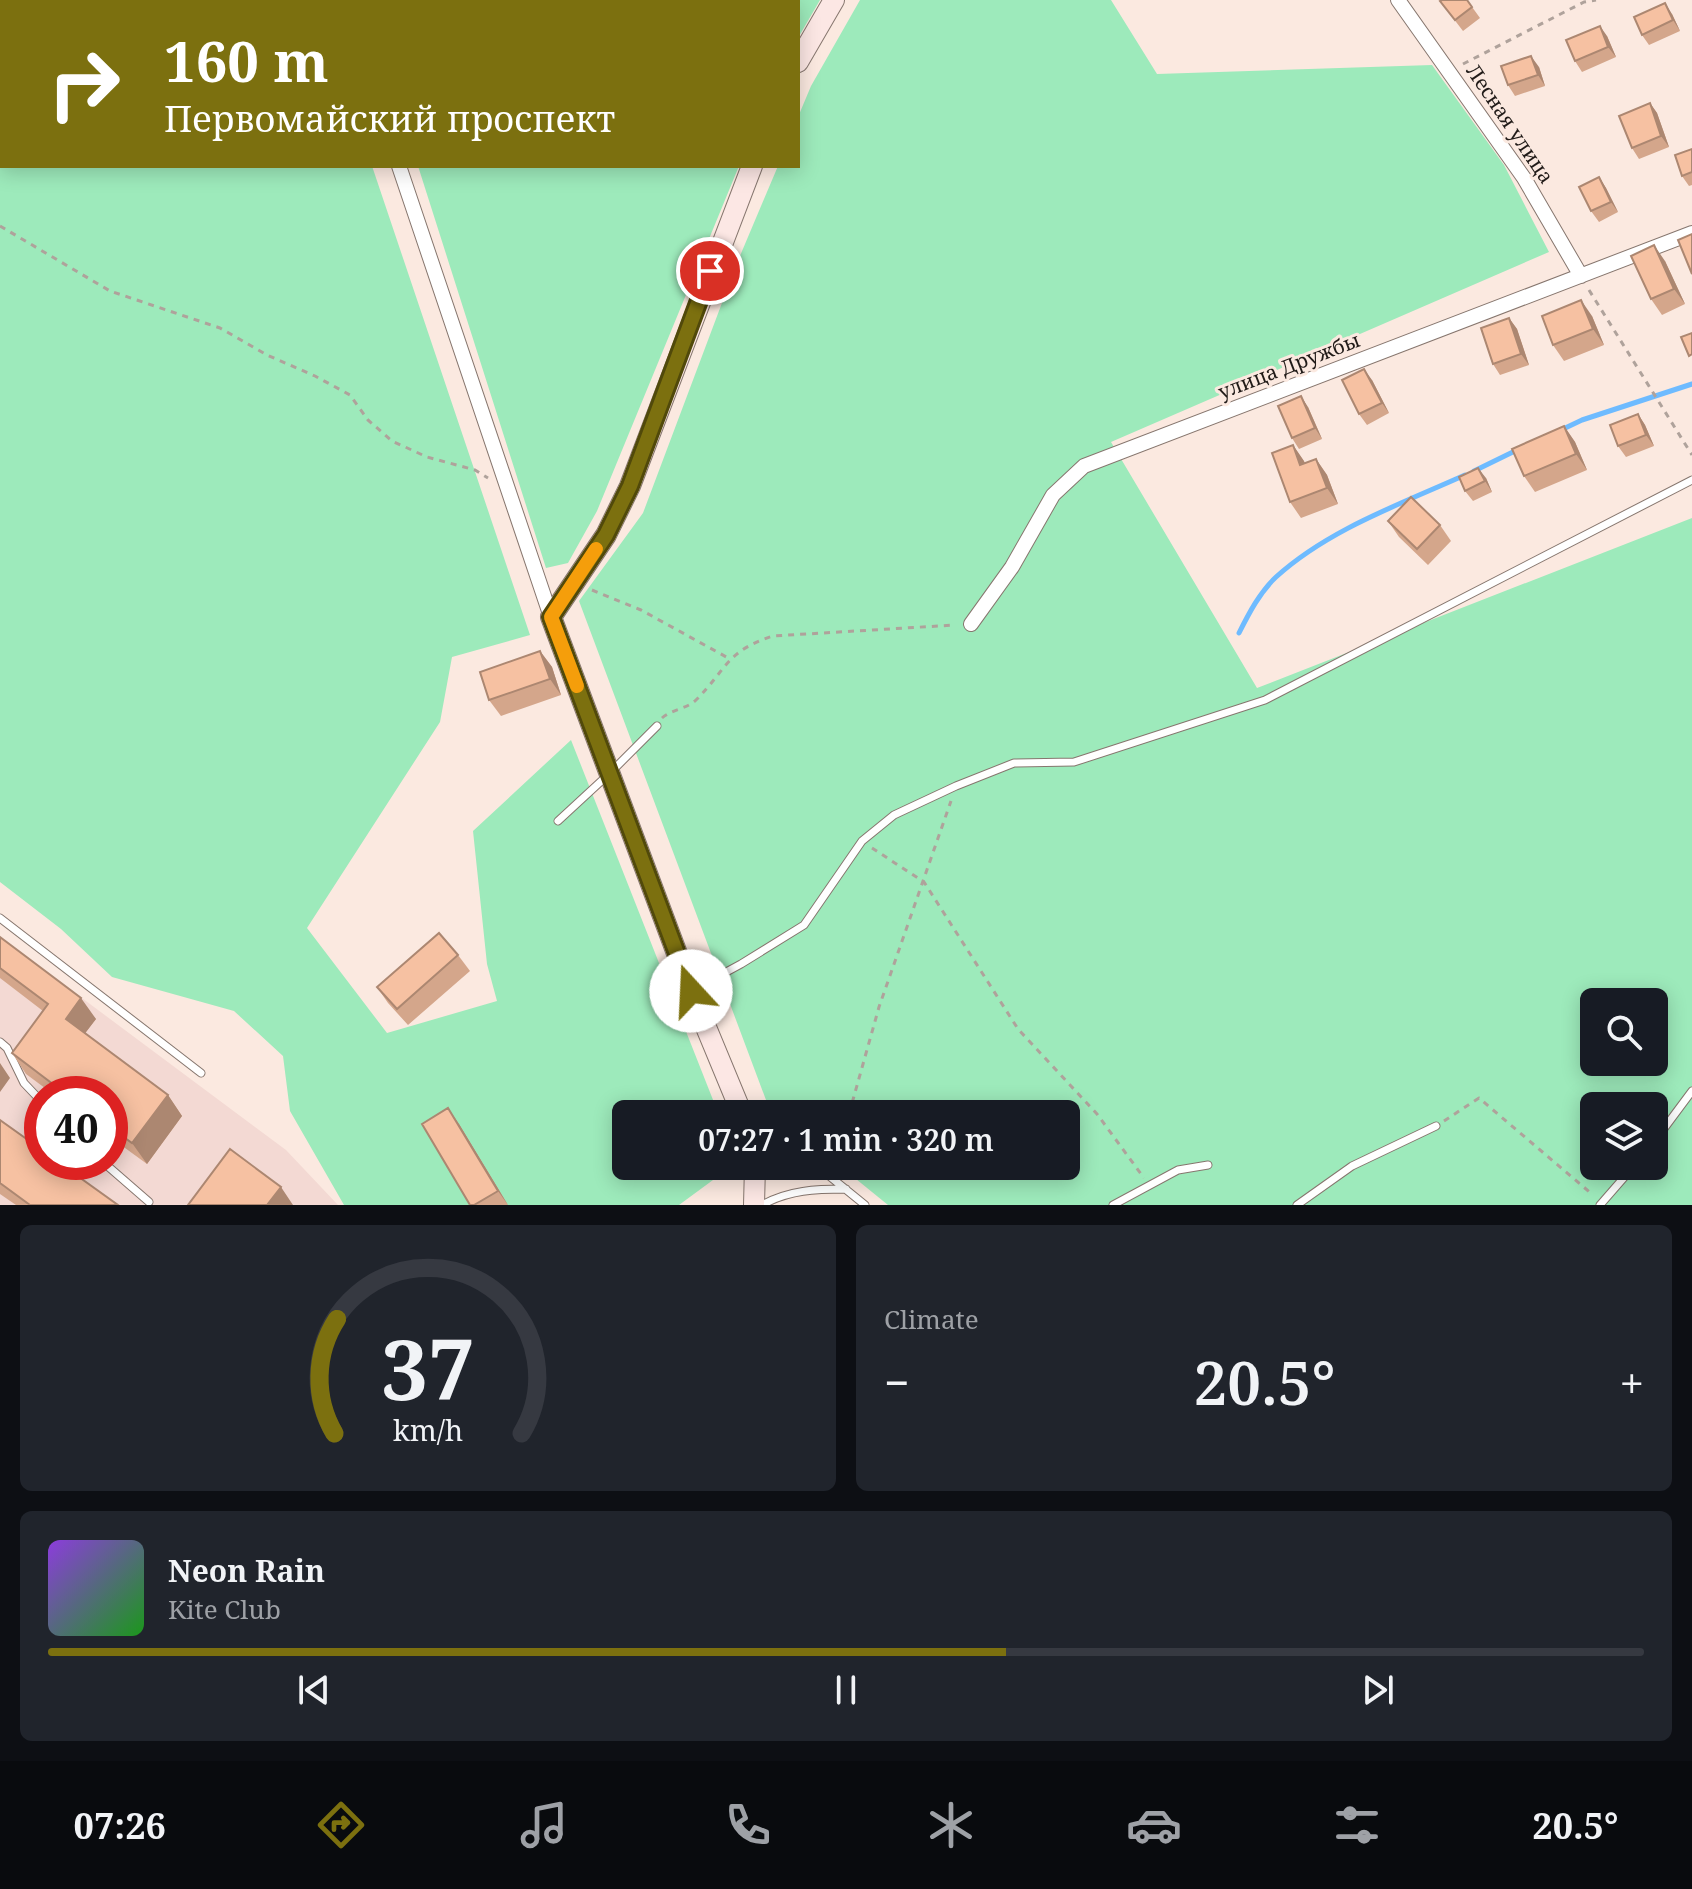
<!DOCTYPE html>
<html lang="en">
<head>
<meta charset="utf-8">
<style>
	body { margin:0; font-family:"Noto Serif",serif; background:#20242c; color:#f1f3f6; height:100vh; display:flex; flex-direction:column; font-size:30px; white-space:nowrap }
	* { box-sizing:border-box; margin:0 }
	p { font-size:26px; color:#9ea1a6 }
	.icon { flex:none; width:44px; height:44px; fill:none; stroke:currentColor; stroke-width:2; stroke-linecap:round; stroke-linejoin:round }
	.map { position:relative; height:1205px; overflow:hidden }
	.panel { display:flex; flex-direction:column; gap:20px; padding:20px; background:#0d0f14; flex:1 }
	.panel>* { flex:none }
	.hud { position:absolute; left:0px; top:0px; width:800px; height:168px; box-shadow:0 4px 20px #0003; background:#7c700f; color:#fff; overflow:hidden }
	.tools { position:absolute; left:1580px; top:988px; display:grid; gap:16px }
	.tools a { display:grid; place-items:center; width:88px; height:88px; border-radius:12px; background:#171b24; box-shadow:0 4px 20px #0003; font-size:40px }
	.speed { position:absolute; left:24px; top:1076px; display:flex; gap:16px; font-size:40px; font-weight:700; text-align:center }
	.speed>* { display:grid; place-content:center; width:104px; height:104px; border-radius:50%; background:#171b24; box-shadow:0 4px 20px #0003; line-height:1 }
	.speed .limit { border:12px solid #d22; background:#fff; color:#111 }
	.pin { position:absolute; display:grid; place-items:center; width:68px; height:68px; color:#fff; margin:-34px; border:4px solid #fff; border-radius:50%; box-shadow:0 2px 8px #0007 }
	.me { position:absolute; width:88px; margin:-44px; rotate:340deg; stroke-linejoin:round; filter:drop-shadow(0 0 6px #0008) }
	.turn { display:flex; align-items:center; gap:28px; height:168px; padding:0 32px; font-size:36px }
	.turn .icon { width:104px; height:104px; stroke-width:2.5 }
	.turn b { display:block; font-size:56px; line-height:68px }
	.big { font-size:60px; font-weight:600; line-height:1.1 }
	.panel .tile { flex:1; display:flex; flex-direction:column; justify-content:center; gap:12px; min-width:0; padding:0 28px; border-radius:12px; background:#20242c }
	.panel .dial { align-items:center; gap:0 }
	.dial svg { height:208px; overflow:visible; fill:none; stroke:#363941; stroke-width:7; stroke-linecap:round; text-anchor:middle }
	.dial text { fill:#f1f3f6; stroke:none }
	.song { display:flex; align-items:center; gap:24px }
	.cover { width:96px; height:96px; border-radius:12px; background:linear-gradient(135deg,hsl(270 70% 55%),hsl(120 70% 35%)) }
	.played { height:8px; border-radius:4px; background:linear-gradient(90deg,#7c700f 60%,#363941 60%) }
	.keys { display:flex; justify-content:space-around; direction:ltr }
	.heat { display:flex; justify-content:space-between; align-items:center; font-size:44px; direction:ltr }
	.panel .tiles { flex:1; display:grid; gap:20px; grid-template-columns:1fr 1fr }
	.tile:last-child { grid-column:span 2 }
	.trip { position:absolute; left:612px; top:1100px; width:468px; height:80px; border-radius:12px; background:#171b24; box-shadow:0 4px 20px #0003; font-weight:600; line-height:80px; text-align:center }
	.menu { display:flex; height:128px; justify-content:space-around; align-items:center; background:#090b0e; color:#9ea1a6 }
	.menu .icon { width:56px; height:56px }
	.menu .selected { color:#7c700f }
	.menu b { font-size:36px; color:#f1f3f6 }
	.map>svg:first-child { display:block }
	.industrial { fill:#f3d9d3; fill-rule:evenodd }
	.green { fill:#9deabb; fill-rule:evenodd }
	.lines { fill:none; stroke-linecap:round; stroke-linejoin:round }
	.stream { stroke:#6ebbff; stroke-width:5 }
	.lane-casing { stroke:#86766e; stroke-width:9 }
	.street-casing { stroke:#86766e; stroke-width:16 }
	.secondary-casing { stroke:#86766e; stroke-width:22 }
	.path { stroke:#afa29b; stroke-width:3; stroke-dasharray:6 6; stroke-linecap:butt }
	.lane { stroke:#fff; stroke-width:7 }
	.street { stroke:#fff; stroke-width:14 }
	.secondary { stroke:#fce7e4; stroke-width:20 }
	.wall { fill:#d4a68b }
	.shaded-wall { fill:#ac8771 }
	.building { fill:#f6c1a2; stroke:#ac8771; stroke-width:2 }
	.route-casing { stroke:#51490a; stroke-width:20 }
	.route { stroke:#7c700f; stroke-width:14 }
	.slow { stroke:#f59e0b; stroke-width:14 }
	.labels { text-anchor:middle; stroke-width:6; stroke-linejoin:round; paint-order:stroke }
	.street-label { font-size:20px; fill:#211b18; stroke:#fbe9e0 }
</style>
</head>
<body>
<div class="map">
<svg width="1692" height="1205" viewBox="0 0 1692 1205">
	<rect width="100%" height="100%" fill="#fbe9e0"/>
	<!-- industrial -->
	<path class="industrial" d="M0,937L286,1150L338,1205H0ZM42,1094H110V1162H42Z"/>
	<!-- green -->
	<path class="green" d="M0,0H305L306,2H2V166H372L530,635L452,657L440,722L307,928L387,1033L497,1001L487,964L473,831L571,740L717,1110L718,1114H626V1166H723L713,1180L679,1205H344L290,1111L283,1056L234,1011L112,977L61,929L0,882Z
		M350,0H820L798,38V2Z
		M860,0H1111L1157,74L1432,65L1504,165L1549,252L1111,442L1257,688L1692,518V1205H888L840,1166H1066V1114H777L769,1108L579,601L643,513L737,263L778,166H798V117L811,86ZM1594,1002H1654V1062H1594ZM1594,1106H1654V1166H1594Z
		M418,166H739L597,511L568,563L546,568Z"/>
	<g class="lines">
		<!-- stream -->
		<path class="stream" d="M1561,430L1582,420L1692,384
			M1474,471L1519,449
			M1239,633C1249,613 1260,592 1276,577C1329,529 1401,504 1465,475"/>
		<!-- lane casing -->
		<g class="lane-casing">
			<path id="lane" d="M558,821L610,773L657,726
				M0,918L201,1073
				M693,990L741,964L804,925L862,841L894,815L956,786L1014,763L1074,762L1265,700L1692,480
				M0,1042L7,1048L24,1083L42,1102
				M1654,1142L1692,1091
				M103,1162L149,1202
				M817,1166L865,1205
				M762,1205C789,1190 816,1189 846,1189
				M1113,1205L1178,1170L1208,1165
				M1297,1205L1352,1166L1436,1126
				M1600,1205L1634,1166"/>
		</g>
		<!-- street casing -->
		<g class="street-casing">
			<path id="street" d="M328,0L329,2
				M1398,0L1524,178L1581,276
				M399,166L551,617
				M971,624L1012,567L1053,495L1084,466L1692,233"/>
		</g>
		<!-- secondary casing -->
		<g class="secondary-casing">
			<path id="secondary" d="M798,62L834,0
				M742,1114L691,991L551,617L606,535L630,486L752,166
				M754,1205L755,1166"/>
		</g>
		<!-- path -->
		<path class="path" d="M1463,64L1584,2L1596,0
			M0,226L110,291L220,328L267,355L315,376L350,395L368,420L392,441L427,457L475,470L488,478
			M1589,290L1692,455
			M592,590L641,610L730,659
			M662,718C672,709 687,709 696,700C727,669 726,651 773,636L955,625
			M872,848L924,882L1018,1029L1097,1114L1144,1178
			M849,1114L879,1007L951,801
			M1444,1121L1479,1098L1593,1195"/>
		<!-- lane -->
		<use href="#lane" class="lane"/>
		<!-- street -->
		<use href="#street" class="street"/>
		<!-- secondary -->
		<use href="#secondary" class="secondary"/>
	</g>
	<!-- wall -->
	<path class="wall" d="M1467,0L1480,18L1463,31L1440,1Z
		M1672,14L1680,31L1649,45L1642,35Z
		M1607,36L1616,57L1582,72L1575,61Z
		M1539,67L1545,86L1515,96L1508,85Z
		M1650,103L1657,113L1669,147L1639,159L1632,148Z
		M1692,149V185L1689,186L1682,176Z
		M1599,177L1606,188L1618,212L1599,222L1591,211Z
		M1665,261L1685,304L1662,315L1651,299Z
		M1592,316L1604,345L1564,361L1553,345Z
		M1509,318L1517,329L1529,365L1500,375L1493,364Z
		M1372,380L1389,413L1367,425L1359,414Z
		M1308,407L1322,439L1299,449L1292,438Z
		M1638,414L1645,425L1654,446L1626,457L1618,446Z
		M1564,426L1575,442L1587,470L1535,492L1524,476Z
		M1293,445L1305,463L1316,459L1327,475L1338,504L1301,518L1290,502Z
		M1486,478L1492,492L1473,501L1465,491Z
		M1388,521L1440,525L1451,541L1428,565L1399,537Z
		M540,651L552,667L561,695L501,716L489,700Z
		M0,937L96,1019L85,1033L168,1095L182,1116L147,1164L110,1137V1094H53L26,1074L12,1053L43,1011L0,978Z
		M458,955L470,971L408,1025L388,1003L377,987Z
		M0,1120L118,1205H16L0,1194Z
		M459,1124L508,1205H470Z"/>
	<!-- shaded-wall -->
	<path class="shaded-wall" d="M1665,3L1672,14L1680,31L1673,20Z
		M1600,26L1607,36L1616,57L1608,47Z
		M1531,56L1539,67L1545,86L1538,75Z
		M1650,103L1657,113L1669,147L1661,136Z
		M1599,177L1606,188L1618,212L1611,202Z
		M1654,245L1665,261L1685,304L1674,289Z
		M1581,300L1592,316L1604,345L1593,329Z
		M1509,318L1517,329L1529,365L1521,354Z
		M1364,369L1372,380L1389,413L1382,403Z
		M1301,396L1308,407L1322,439L1315,428Z
		M1638,414L1645,425L1654,446L1646,435Z
		M1564,426L1575,442L1587,470L1576,454Z
		M1293,445L1304,461L1311,481L1300,465Z
		M1316,459L1327,475L1338,504L1327,488Z
		M1478,468L1486,478L1492,492L1485,481Z
		M540,651L552,667L561,695L550,679Z
		M81,998L96,1019L80,1040L66,1019Z
		M0,1063L10,1078L0,1092Z
		M168,1095L182,1116L147,1164L132,1143Z
		M448,1108L459,1124L508,1205L498,1191Z
		M281,1187L293,1205H267Z"/>
	<!-- building -->
	<path class="building" d="M1442,0H1467L1472,7L1455,20L1440,1Z
		M1665,3L1673,20L1642,35L1634,17Z
		M1600,26L1608,47L1575,61L1566,40Z
		M1531,56L1538,75L1508,85L1501,66Z
		M1650,103L1661,136L1632,148L1619,116Z
		M1692,149V172L1682,176L1675,155Z
		M1599,177L1611,202L1591,211L1579,187Z
		M1692,234V274L1678,240Z
		M1654,245L1674,289L1651,299L1631,256Z
		M1581,300L1593,329L1553,345L1542,316Z
		M1509,318L1521,354L1493,364L1481,328Z
		M1692,333V354L1689,356L1681,337Z
		M1364,369L1382,403L1359,414L1342,380Z
		M1301,396L1315,428L1292,438L1278,406Z
		M1638,414L1646,435L1618,446L1610,425Z
		M1564,426L1576,454L1524,476L1512,449Z
		M1293,445L1300,465L1316,459L1327,488L1290,502L1272,453Z
		M1478,468L1485,481L1465,491L1459,477Z
		M1411,497L1440,525L1417,549L1388,521Z
		M540,651L550,679L489,700L480,672Z
		M439,933L458,955L397,1009L377,987Z
		M0,937L81,998L66,1019L168,1095L132,1143L110,1127V1094H66L12,1053L48,1004L0,968Z
		M448,1108L498,1191L474,1205H470L422,1124Z
		M0,1120L42,1150V1162H58L118,1205H30L0,1183Z
		M230,1149L281,1187L267,1205H188Z"/>
	<g class="lines">
		<!-- route casing -->
		<g class="route-casing">
			<path id="route" d="M691,991L551,617L606,535L630,486L710,271"/>
		</g>
		<!-- route -->
		<use href="#route" class="route"/>
		<!-- slow -->
		<path class="slow" d="M577,686L551,617L596,549"/>
	</g>
	<g class="labels">
		<!-- street labels -->
		<g class="street-label">
			<text transform="translate(1510 124) rotate(56)" y="7">Лесная улица</text>
			<text transform="translate(1289 366) rotate(-21)" y="7">улица Дружбы</text>
		</g>
	</g>
</svg>
<div class="tools">
<a><svg class="icon" aria-label="search" viewBox="0 0 24 24"><circle cx="10" cy="10" r="6"/><path d="M15 15l6 6"/></svg></a>
<a><svg class="icon" aria-label="layers" viewBox="0 0 24 24"><path d="M12 4l9 5-9 5-9-5zM3 14l9 5 9-5"/></svg></a>
</div>
<div class="speed"><div class="limit">40</div></div>
<div class="pin" style="left:710px;top:271px;background:#d93025"><svg class="icon" aria-label="arrive" viewBox="0 0 24 24"><path d="M6 21V4h12l-3 4 3 4H6"/></svg></div>
<svg class="me" style="left:691px;top:991px" viewBox="-20 -20 40 40"><circle r="19" fill="#fff"/><path d="M0-13L10 11 0 6-10 11z" fill="#7c700f"/></svg>
<div class="trip">07:27 · 1 min · 320 m</div>
<div class="hud">
<div class="turn"><svg class="icon" aria-label="right" viewBox="0 0 24 24"><path d="M7 20v-9h11M14 6l5 5-5 5"/></svg><div><b>160 m</b>Первомайский проспект</div></div>
</div>
</div>
<section class="panel">
<div class="tiles">
<div class="tile dial"><svg viewBox="0 0 100 80">
<path d="M14 69A42 42 0 1 1 86 69"/>
<path d="M14 69A42 42 0 0 1 15 25" stroke="#7c700f"/>
<text x="50" y="56" font-size="32" font-weight="700">37</text>
<text x="50" y="72" font-size="11">km/h</text>
</svg></div>
<div class="tile"><p>Climate</p>
<div class="heat"><a>−</a><b class="big">20.5°</b><a>+</a></div>
</div>
<div class="tile">
<div class="song"><i class="cover"></i><div><b>Neon Rain</b><p>Kite Club</p></div></div>
<div class="played"></div>
<div class="keys"><svg class="icon" aria-label="previous" viewBox="0 0 24 24"><path d="M18 5L8 12l10 7zM5 5v14"/></svg><svg class="icon" aria-label="pause" viewBox="0 0 24 24"><path d="M8 5v14M16 5v14"/></svg><svg class="icon" aria-label="next" viewBox="0 0 24 24"><path d="M6 5l10 7-10 7zM19 5v14"/></svg></div>
</div>
</div>
</section>
<nav class="menu">
<b>07:26</b>
<svg class="icon selected" aria-label="directions" viewBox="0 0 24 24"><path d="M12 3l9 9-9 9-9-9zM9 14v-3h6M13 9l2 2-2 2"/></svg>
<svg class="icon" aria-label="music" viewBox="0 0 24 24"><path d="M9 18V5l10-2v13"/><circle cx="6" cy="18" r="3"/><circle cx="16" cy="16" r="3"/></svg>
<svg class="icon" aria-label="phone" viewBox="0 0 24 24"><path d="M5 4h4l2 5-3 2q2 4 5 5l2-3 5 2v4C11 20 4 13 5 4z"/></svg>
<svg class="icon" aria-label="climate" viewBox="0 0 24 24"><path d="M12 3v18M4 7l16 10M4 17L20 7"/></svg>
<svg class="icon" aria-label="car" viewBox="0 0 24 24"><path d="M5 17H2v-5l4-1 3-4h7l3 4 3 1v5h-3M9 17h6M6 11h13"/><circle cx="7" cy="17" r="2"/><circle cx="17" cy="17" r="2"/></svg>
<svg class="icon" aria-label="filters" viewBox="0 0 24 24"><path d="M4 7h16M4 17h16"/><circle cx="9" cy="7" r="2"/><circle cx="15" cy="17" r="2"/></svg>
<b>20.5°</b>
</nav>
</body>
</html>
